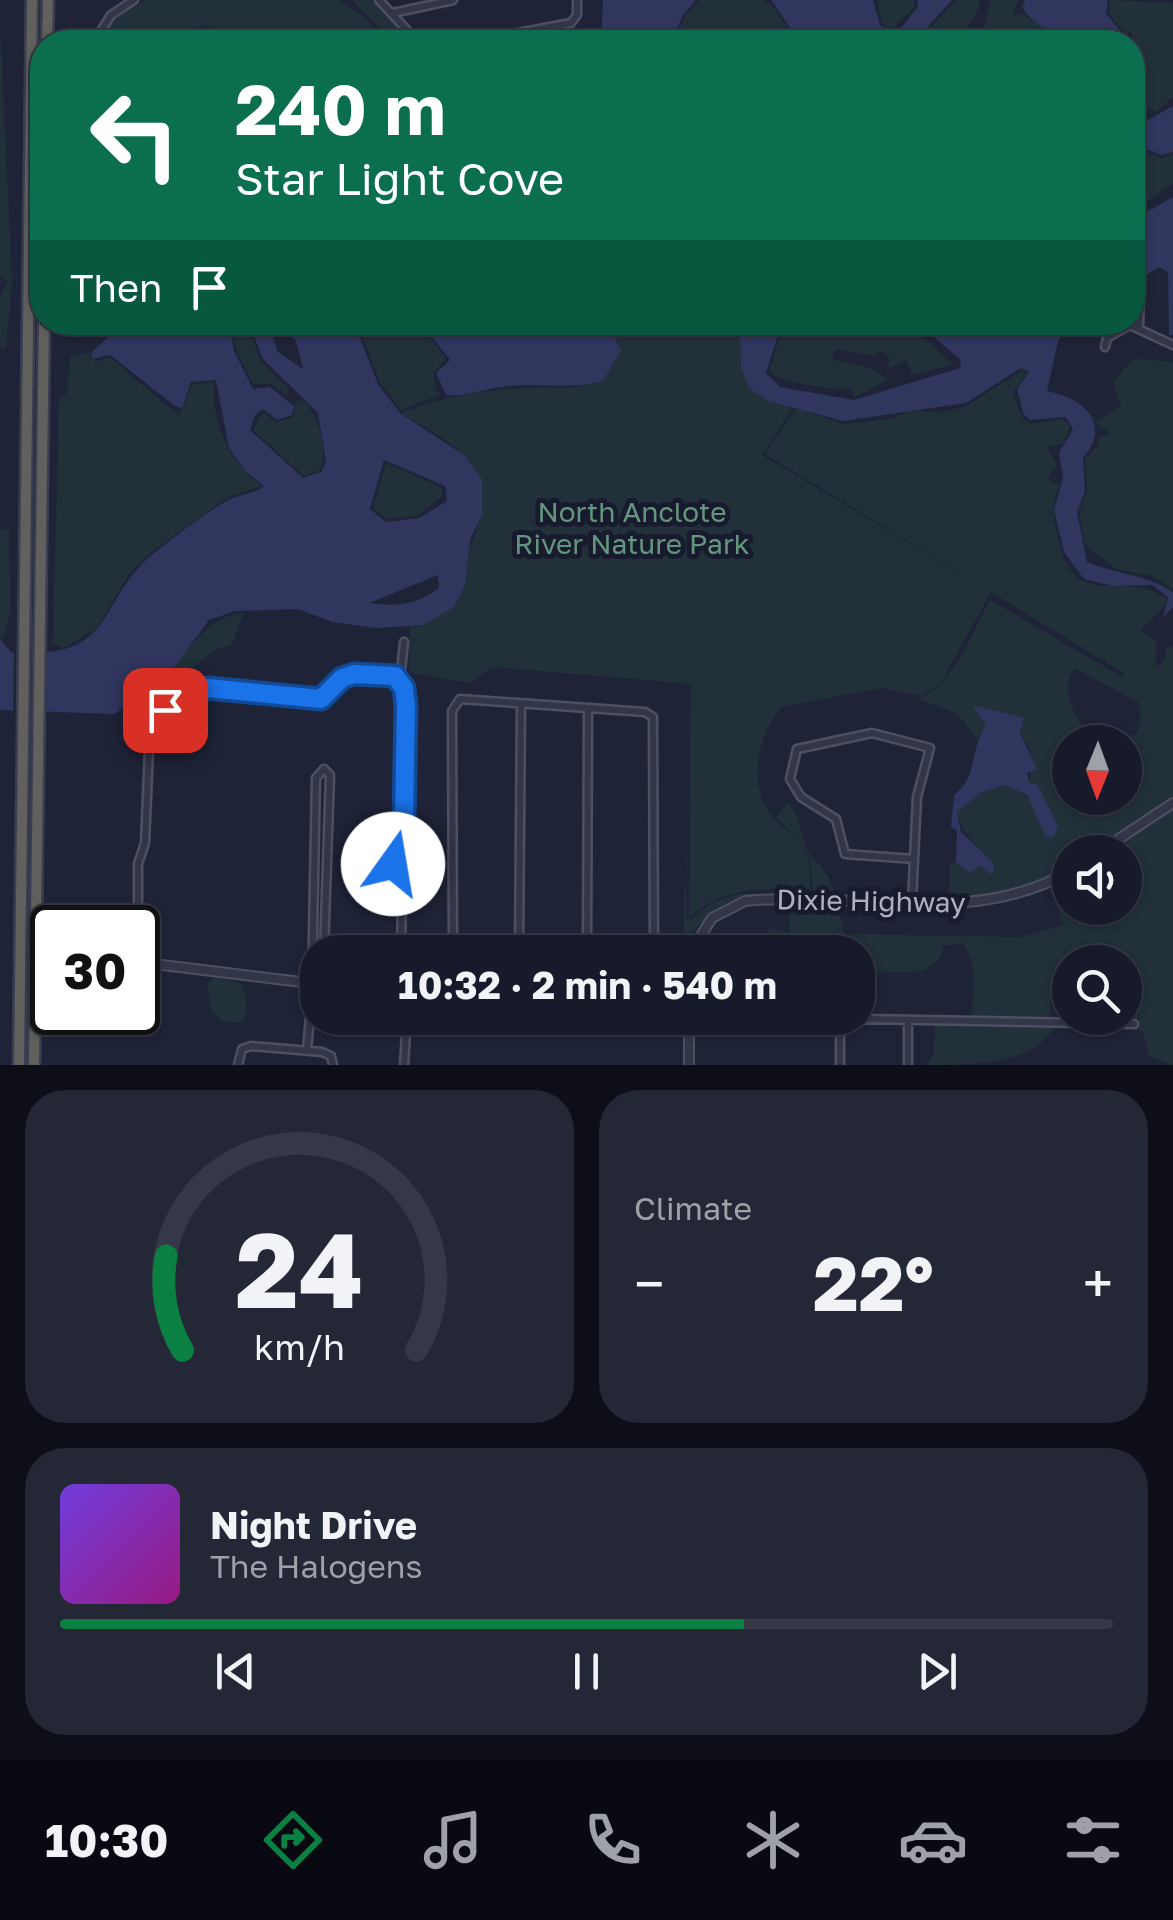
<!DOCTYPE html>
<html lang="en">
<head>
<meta charset="utf-8">
<style>
	body { margin:0; font-family:"Golos Text",sans-serif; background:#242736; color:#f1f3f6; height:100vh; display:flex; flex-direction:column; font-size:38px; white-space:nowrap }
	* { box-sizing:border-box; margin:0 }
	p { font-size:32px; color:#9ea1a8 }
	.icon { flex:none; width:55px; height:55px; fill:none; stroke:currentColor; stroke-width:2; stroke-linecap:round; stroke-linejoin:round }
	.map { position:relative; height:1065px; overflow:hidden }
	.drawer { display:flex; flex-direction:column; gap:25px; padding:25px; background:#0d0e17; flex:1 }
	.drawer>* { flex:none }
	.guide { position:absolute; left:30px; top:30px; width:1115px; height:305px; border-radius:40px; box-shadow:0 2px 8px #0004,0 0 0 2px #363847; background:#0b6e4f; color:#fff; overflow:hidden }
	.needle { width:65px; rotate:181deg }
	.buttons { position:absolute; left:1052px; top:725px; display:grid; gap:20px }
	.buttons a { display:grid; place-items:center; width:90px; height:90px; border-radius:50%; background:#171a2a; box-shadow:0 2px 8px #0004,0 0 0 2px #363847; font-size:50px }
	.speed { position:absolute; left:30px; top:905px; display:flex; gap:20px; font-size:50px; font-weight:700; text-align:center }
	.speed>* { display:grid; place-content:center; width:130px; height:130px; border-radius:50%; background:#171a2a; box-shadow:0 2px 8px #0004,0 0 0 2px #363847; line-height:1 }
	.speed .limit { border:5px solid #111; border-radius:15px; background:#fff; color:#111 }
	.pin { position:absolute; display:grid; place-items:center; width:85px; height:85px; color:#fff; margin:-42px; border-radius:20px; box-shadow:0 5px 15px #0006 }
	.me { position:absolute; width:110px; margin:-55px; rotate:13deg; stroke-linejoin:round; filter:drop-shadow(0 0 8px #0008) }
	.turn { display:flex; align-items:center; gap:35px; height:210px; padding:0 40px; font-size:45px }
	.turn .icon { width:130px; height:130px; stroke-width:2.5 }
	.turn b { display:block; font-size:70px; line-height:85px }
	.then { display:flex; align-items:center; height:95px; padding:0 40px; background:#0003; gap:20px; font-size:38px }
	.big { font-size:75px; font-weight:700; line-height:1.1 }
	.drawer .widget { flex:1; display:flex; flex-direction:column; justify-content:center; gap:15px; min-width:0; padding:0 35px; border-radius:40px; background:#242736 }
	.drawer .dial { align-items:center; gap:0 }
	.dial svg { height:260px; overflow:visible; fill:none; stroke:#363847; stroke-width:7; stroke-linecap:round; text-anchor:middle }
	.dial text { fill:#f1f3f6; stroke:none }
	.song { display:flex; align-items:center; gap:30px }
	.cover { width:120px; height:120px; border-radius:15px; background:linear-gradient(135deg,hsl(260 70% 55%),hsl(310 70% 35%)) }
	.played { height:10px; border-radius:5px; background:linear-gradient(90deg,#0b8043 65%,#363847 65%) }
	.keys { display:flex; justify-content:space-around; direction:ltr }
	.heat { display:flex; justify-content:space-between; align-items:center; font-size:55px; direction:ltr }
	.drawer .tiles { flex:1; display:grid; gap:25px; grid-template-columns:1fr 1fr }
	.widget:last-child { grid-column:span 2 }
	.trip { position:absolute; left:300px; top:935px; width:575px; height:100px; border-radius:40px; background:#171a2a; box-shadow:0 2px 8px #0004,0 0 0 2px #363847; font-weight:700; line-height:100px; text-align:center }
	.tabs { display:flex; height:160px; justify-content:space-around; align-items:center; background:#090a11; color:#9ea1a8 }
	.tabs .icon { width:70px; height:70px }
	.tabs .on { color:#0b8043 }
	.tabs b { font-size:45px; color:#f1f3f6 }
	.map>svg:first-child { display:block }
	.green { fill:#213039; fill-rule:evenodd }
	.water { fill:#30365e; fill-rule:evenodd }
	.pier { fill:#1f2338 }
	.lines { fill:none; stroke-linecap:round; stroke-linejoin:round }
	.minor-casing { stroke:#4d5063; stroke-width:11 }
	.tertiary-casing { stroke:#4d5063; stroke-width:12 }
	.trunk-casing { stroke:#3a3d50; stroke-width:15 }
	.minor { stroke:#333648; stroke-width:6 }
	.tertiary { stroke:#333648; stroke-width:8 }
	.trunk { stroke:#60605c; stroke-width:10 }
	.route-casing { stroke:#114b97; stroke-width:25 }
	.route { stroke:#1a73e8; stroke-width:18 }
	.labels { text-anchor:middle; stroke-width:10; stroke-linejoin:round; paint-order:stroke }
	.park-label { font-size:28px; fill:#64967d; stroke:#181b2d }
	.street-label { font-size:28px; fill:#adafc5; stroke:#181b2d }
</style>
</head>
<body>
<div class="map">
<svg width="1173" height="1065" viewBox="0 0 1173 1065">
	<rect width="100%" height="100%" fill="#1f2338"/>
	<!-- green -->
	<path class="green" d="M145,0H338L361,14L387,42H256L231,29L202,26L174,30L147,42H98L111,21Z
		M352,0H372L412,42H394Z
		M699,0H763L772,5L793,35L789,42H673L685,16Z
		M877,0H913L915,6L890,31L882,23Z
		M956,0H978L980,6L959,42H924L927,31Z
		M991,0H1018L1013,14L1023,15L1073,42H980Z
		M1110,0L1173,3V96L1157,112L1149,108L1142,116L1136,108C1143,78 1134,56 1131,31L1126,35L1108,12Z
		M0,25L12,281L6,349L0,347V297L8,281L0,277Z
		M1133,147L1162,158L1173,155V183L1133,211Z
		M231,323H246L261,361L289,389L287,395L271,384H253L236,350Z
		M357,323H419L446,359L434,372L435,389L441,394L401,410L380,383Z
		M620,323H740L768,401L795,404L762,455L991,592L940,684L921,696L881,688L781,707C756,739 745,791 778,823C785,830 796,834 802,843C811,858 810,873 810,889C763,889 726,885 689,918L691,684L492,667L469,683L409,672L410,625H424C452,581 511,505 465,457C449,439 421,426 401,413C459,390 515,386 577,388Z
		M784,323H910L953,365L912,375L907,360L889,368V356L881,351L872,356L837,349L832,353L834,360L871,368L888,379L854,398L852,388C839,392 781,382 769,372Z
		M91,352L95,362L110,357L179,416L192,384L214,382C211,424 229,461 262,486L228,497L153,551L128,575L97,628L63,648L53,643L59,398L67,393L70,357Z
		M1141,359L1173,362V589L1153,576L1115,569L1084,543L1079,511L1087,492L1085,459L1098,445V437L1108,436L1110,432L1095,422L1121,406L1113,382L1132,361Z
		M1021,371L1026,373L1013,393L1023,419L1032,424L1063,419L1070,426L1063,444L1046,446L1057,465L1048,477L1050,482L1060,485C1051,505 1053,517 1058,538C1075,615 1122,568 1166,598L1164,607L1140,630L1157,643L1155,667L1166,659L1165,649L1173,646V799L1093,852H1070V868C1031,887 993,900 949,899L950,864L956,862L969,872L979,866L989,871C985,847 963,839 957,812L982,792L1005,784C1030,793 1038,810 1045,835L1038,784H1030L1031,751L1020,733L1023,718L974,706L986,725L977,738L956,713L915,698C946,699 976,625 990,600L1124,678L1125,674L765,454L796,408L843,424L890,419L913,410L940,413L966,406ZM1075,668L1139,703L1141,722L1135,736L1110,729L1086,731C1073,711 1059,689 1075,668ZM1070,742H1125V798H1070Z
		M302,399C318,415 329,448 320,470L304,476L253,430L263,412L276,422L294,417L295,403Z
		M386,463L443,488L442,496L417,516L386,519L373,508Z
		M9,528L10,611L4,638H0V530Z
		M244,613L232,644L213,651L179,679L154,688C183,662 202,615 244,613Z
		M788,803C803,821 798,828 807,848C818,871 827,862 835,897C765,898 734,886 683,941L687,846L686,918L690,920C742,874 764,906 812,890C813,846 804,845 776,817Z
		M1173,807V1065L1148,1055L1143,1031L1131,1029L1136,1022L1131,1021L1133,989L1125,962H1070V979L1051,993L1050,1020L971,1019C973,995 978,961 962,943L944,946C932,988 889,965 858,973V952H769V928L789,933L791,903L837,904L844,934L1020,937L1064,925L1048,886L1070,875V908H1125V852H1104Z
		M215,976L241,984C247,999 250,1010 241,1023L221,1021L210,1007L207,984Z
		M935,1026H1052L1053,1030C1027,1065 975,1065 926,1065L934,1056Z"/>
	<!-- water -->
	<path class="water" d="M603,0H696L683,15L671,42H601Z
		M771,0H873L880,25L896,34L918,7L917,0H952L925,30L922,42H792L795,35Z
		M1025,0H1108L1106,13L1129,42C1094,43 1043,42 1022,7Z
		M196,28L238,42H156Z
		M1133,46L1138,89L1133,108L1144,122L1173,106V152L1162,155L1133,144Z
		M1173,197V335H1169L1168,272L1159,267L1133,284L1132,220Z
		M99,323H229L234,351L253,389L270,387L294,406L292,415L277,420L263,409L255,415L250,430L303,478L321,472L326,461L318,413L263,359L249,323H268L278,352L303,369L296,341L281,323H354L378,384L400,413L464,455L482,479V515L470,540L465,586L454,607L424,625L376,628L332,622L298,609L235,611L209,620L175,666L115,714L0,710V639L11,652C122,661 93,599 158,550C180,533 204,513 229,500C241,494 254,494 264,486L245,471L229,448L216,380L191,382L182,408L175,406L110,355L93,359L92,352L107,338ZM384,460L445,486L447,501L419,518L386,522L370,509ZM438,575L439,588C417,605 396,607 369,603Z
		M421,323H620L614,337L621,350L603,381C571,390 541,383 508,386C486,388 468,397 446,395L436,373L450,360Z
		M740,323H782L766,373L780,387L854,400L960,368L961,360L918,323H1071L1058,341L1047,391C1083,398 1113,423 1083,458L1085,491L1077,512L1087,562C1116,574 1147,575 1173,592V607L1163,617L1168,597L1152,585L1113,586L1084,579L1064,552L1054,510L1063,478L1059,453L1073,429L1066,417L1029,420L1023,413L1017,389L1029,372L1021,368L966,403L843,421L768,401L749,388L741,367Z
		M972,705L1024,718L1020,733L1037,769L1027,773L1030,783L1037,784L1058,826L1053,838L1045,835L1027,795L1005,785L982,792L957,812L961,832L994,863L993,875L979,866L970,873L956,862L957,831L951,827L954,795C979,776 969,749 986,725Z"/>
	<!-- pier -->
	<path class="pier" d="M14,647L47,650L46,715H13Z"/>
	<g class="lines">
		<!-- minor casing -->
		<g class="minor-casing">
			<path id="minor" d="M379,0L418,42
				M393,13L453,0
				M94,42L111,15L134,0
				M470,42L571,23L577,15V0
				M1139,329L1140,291
				M1105,347L1107,338L1130,325L1173,345
				M872,733L930,748L917,797L914,859L845,854L836,819L801,797L790,779L797,749Z
				M912,902L914,859
				M453,948L517,952
				M401,952L402,896L393,864L404,821L405,705L400,680L404,642
				M453,952L452,711L460,699L645,712L653,717L654,952
				M519,952L521,704
				M587,952L588,709
				M767,952V948
				M138,962V864L145,843L149,749L165,710L208,688L321,699L342,678L353,674L400,679
				M312,983L316,778L324,769L330,775L324,952
				M812,1018L1134,1024
				M840,1019V1065
				M307,1050L313,983
				M238,1065L242,1049L251,1046L322,1052L331,1056L333,1065
				M404,1065L407,1018
				M908,1065V1020"/>
		</g>
		<!-- tertiary casing -->
		<g class="tertiary-casing">
			<path id="tertiary" d="M1099,852L1173,803
				M691,952L712,918L745,901C853,890 971,929 1070,871
				M20,955L52,957
				M138,962L318,984
				M689,1018V1065"/>
		</g>
		<!-- trunk casing -->
		<g class="trunk-casing">
			<path id="trunk" d="M47,42L48,0
				M19,1065L32,0
				M34,1065L44,322"/>
		</g>
		<!-- minor -->
		<use href="#minor" class="minor"/>
		<!-- tertiary -->
		<use href="#tertiary" class="tertiary"/>
		<!-- trunk -->
		<use href="#trunk" class="trunk"/>
	</g>
	<g class="lines">
		<!-- route casing -->
		<g class="route-casing">
			<path id="route" d="M165,710L208,688L321,699L342,678L354,674L395,676L404,688L406,705L404,821L393,864"/>
		</g>
		<!-- route -->
		<use href="#route" class="route"/>
	</g>
	<g class="labels">
		<!-- park labels -->
		<g class="park-label">
			<text x="632" y="522">North Anclote<tspan x="632" dy="32">River Nature Park</tspan></text>
		</g>
		<!-- street labels -->
		<g class="street-label">
			<text transform="translate(871 901) rotate(1)" y="10">Dixie Highway</text>
		</g>
	</g>
</svg>
<div class="buttons">
<a><svg class="needle" viewBox="-14 -14 28 28"><path d="M0-13l5 13h-10z" fill="#e53935"/><path d="M0 13l5-13h-10z" fill="#9ea1a8"/></svg></a>
<a><svg class="icon" aria-label="sound" viewBox="0 0 24 24"><path d="M4 9h4l5-4v14l-5-4H4zM17 9q2 3 0 6"/></svg></a>
<a><svg class="icon" aria-label="search" viewBox="0 0 24 24"><circle cx="10" cy="10" r="6"/><path d="M15 15l6 6"/></svg></a>
</div>
<div class="speed"><div class="limit">30</div></div>
<div class="pin" style="left:165px;top:710px;background:#d93025"><svg class="icon" aria-label="arrive" viewBox="0 0 24 24"><path d="M6 21V4h12l-3 4 3 4H6"/></svg></div>
<svg class="me" style="left:393px;top:864px" viewBox="-20 -20 40 40"><circle r="19" fill="#fff"/><path d="M0-13L10 11 0 6-10 11z" fill="#1a73e8"/></svg>
<div class="trip">10:32 · 2 min · 540 m</div>
<div class="guide">
<div class="turn"><svg class="icon" aria-label="left" viewBox="0 0 24 24"><path d="M17 20v-9H6M10 6l-5 5 5 5"/></svg><div><b>240 m</b>Star Light Cove</div></div>
<div class="then">Then<svg class="icon" aria-label="arrive" viewBox="0 0 24 24"><path d="M6 21V4h12l-3 4 3 4H6"/></svg></div>
</div>
</div>
<section class="drawer">
<div class="tiles">
<div class="widget dial"><svg viewBox="0 0 100 80">
<path d="M14 69A42 42 0 1 1 86 69"/>
<path d="M14 69A42 42 0 0 1 9 40" stroke="#0b8043"/>
<text x="50" y="56" font-size="32" font-weight="700">24</text>
<text x="50" y="72" font-size="11">km/h</text>
</svg></div>
<div class="widget"><p>Climate</p>
<div class="heat"><a>−</a><b class="big">22°</b><a>+</a></div>
</div>
<div class="widget">
<div class="song"><i class="cover"></i><div><b>Night Drive</b><p>The Halogens</p></div></div>
<div class="played"></div>
<div class="keys"><svg class="icon" aria-label="previous" viewBox="0 0 24 24"><path d="M18 5L8 12l10 7zM5 5v14"/></svg><svg class="icon" aria-label="pause" viewBox="0 0 24 24"><path d="M8 5v14M16 5v14"/></svg><svg class="icon" aria-label="next" viewBox="0 0 24 24"><path d="M6 5l10 7-10 7zM19 5v14"/></svg></div>
</div>
</div>
</section>
<nav class="tabs">
<b>10:30</b>
<svg class="icon on" aria-label="directions" viewBox="0 0 24 24"><path d="M12 3l9 9-9 9-9-9zM9 14v-3h6M13 9l2 2-2 2"/></svg>
<svg class="icon" aria-label="music" viewBox="0 0 24 24"><path d="M9 18V5l10-2v13"/><circle cx="6" cy="18" r="3"/><circle cx="16" cy="16" r="3"/></svg>
<svg class="icon" aria-label="phone" viewBox="0 0 24 24"><path d="M5 4h4l2 5-3 2q2 4 5 5l2-3 5 2v4C11 20 4 13 5 4z"/></svg>
<svg class="icon" aria-label="climate" viewBox="0 0 24 24"><path d="M12 3v18M4 7l16 10M4 17L20 7"/></svg>
<svg class="icon" aria-label="car" viewBox="0 0 24 24"><path d="M5 17H2v-5l4-1 3-4h7l3 4 3 1v5h-3M9 17h6M6 11h13"/><circle cx="7" cy="17" r="2"/><circle cx="17" cy="17" r="2"/></svg>
<svg class="icon" aria-label="filters" viewBox="0 0 24 24"><path d="M4 7h16M4 17h16"/><circle cx="9" cy="7" r="2"/><circle cx="15" cy="17" r="2"/></svg>
</nav>
</body>
</html>
